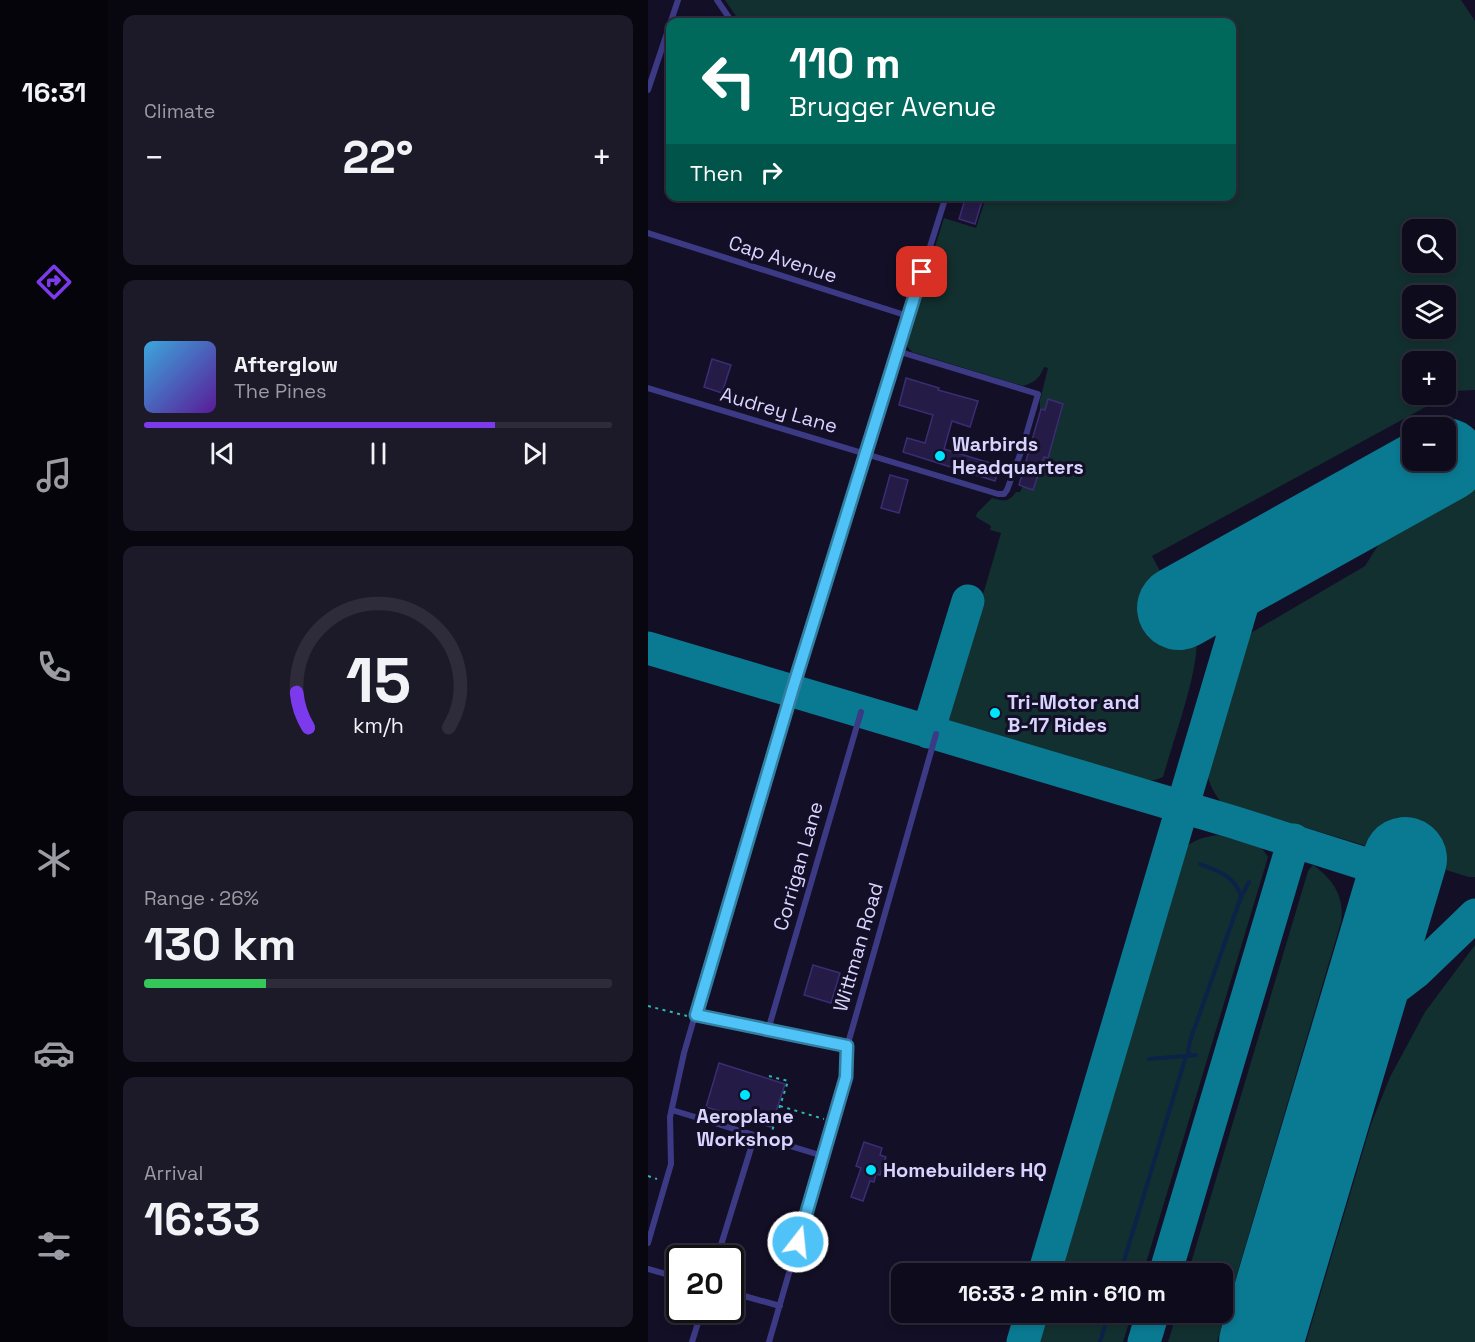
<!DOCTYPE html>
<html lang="en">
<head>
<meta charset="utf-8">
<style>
	body { margin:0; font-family:"Space Grotesk",sans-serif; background:#1c1929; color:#f1f3f6; height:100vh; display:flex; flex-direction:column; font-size:22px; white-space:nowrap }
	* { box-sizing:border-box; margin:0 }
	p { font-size:20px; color:#9b9ba3 }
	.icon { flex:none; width:33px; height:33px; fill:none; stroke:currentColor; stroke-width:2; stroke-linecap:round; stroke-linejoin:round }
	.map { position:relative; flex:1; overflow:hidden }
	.panel { display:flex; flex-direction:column; gap:15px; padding:15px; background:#08060f; width:540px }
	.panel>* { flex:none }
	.guide { position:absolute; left:18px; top:18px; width:570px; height:183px; border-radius:12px; box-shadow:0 3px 9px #0003,0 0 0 2px #2e2b3b; background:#00695c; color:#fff; overflow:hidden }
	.fabs { position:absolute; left:754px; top:219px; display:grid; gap:12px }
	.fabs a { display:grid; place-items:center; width:54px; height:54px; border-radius:12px; background:#0e0b1c; box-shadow:0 3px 9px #0003,0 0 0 2px #2e2b3b; font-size:30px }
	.speed { position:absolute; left:18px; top:1245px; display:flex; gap:12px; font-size:30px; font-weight:700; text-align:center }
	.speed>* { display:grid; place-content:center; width:78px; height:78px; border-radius:50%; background:#0e0b1c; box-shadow:0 3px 9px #0003,0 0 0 2px #2e2b3b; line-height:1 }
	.speed .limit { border:3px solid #111; border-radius:9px; background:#fff; color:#111 }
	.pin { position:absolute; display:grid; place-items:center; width:51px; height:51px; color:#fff; margin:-26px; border-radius:12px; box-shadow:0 3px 9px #0006 }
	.me { position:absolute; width:66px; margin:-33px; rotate:16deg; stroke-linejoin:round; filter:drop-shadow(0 0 4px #0008) }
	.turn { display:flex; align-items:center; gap:21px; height:126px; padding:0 24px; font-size:27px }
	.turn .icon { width:78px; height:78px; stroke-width:2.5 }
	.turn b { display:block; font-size:42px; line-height:51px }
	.then { display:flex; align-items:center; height:57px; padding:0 24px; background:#0003; gap:12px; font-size:22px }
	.big { font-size:45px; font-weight:700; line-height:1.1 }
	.panel .tile { flex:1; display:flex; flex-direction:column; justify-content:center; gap:9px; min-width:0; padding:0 21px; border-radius:12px; background:#1c1929 }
	.panel .dial { align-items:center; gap:0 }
	.dial svg { height:156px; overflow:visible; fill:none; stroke:#2e2b3b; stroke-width:7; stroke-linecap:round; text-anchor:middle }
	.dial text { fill:#f1f3f6; stroke:none }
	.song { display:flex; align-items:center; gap:18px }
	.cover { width:72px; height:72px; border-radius:9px; background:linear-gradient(135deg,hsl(200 70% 55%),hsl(270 70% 35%)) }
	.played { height:6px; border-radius:3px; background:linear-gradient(90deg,#7c3aed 75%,#2e2b3b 75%) }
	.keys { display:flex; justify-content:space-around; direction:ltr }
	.heat { display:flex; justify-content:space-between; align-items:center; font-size:33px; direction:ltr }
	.charge { height:9px; border-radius:4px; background:linear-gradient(90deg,#34c759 26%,#2e2b3b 0) }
	.trip { position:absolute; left:243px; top:1263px; width:342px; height:60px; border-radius:12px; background:#0e0b1c; box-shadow:0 3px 9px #0003,0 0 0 2px #2e2b3b; font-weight:700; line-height:60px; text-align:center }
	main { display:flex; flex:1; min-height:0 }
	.dock { display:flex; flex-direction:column; width:108px; justify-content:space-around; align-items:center; background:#06040b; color:#9b9ba3 }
	.dock .icon { width:42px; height:42px }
	.dock .on { color:#7c3aed }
	.dock b { font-size:27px; color:#f1f3f6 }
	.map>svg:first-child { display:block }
	.green { fill:#12302f; fill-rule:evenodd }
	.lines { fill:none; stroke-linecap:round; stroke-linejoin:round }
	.stream { stroke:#0c2248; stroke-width:4 }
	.taxiway { stroke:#0a7a92; stroke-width:33 }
	.runway { stroke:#0a7a92; stroke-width:84 }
	.building { fill:#241b47; stroke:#3b2d73; stroke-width:1.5 }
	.path { stroke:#2fb8b0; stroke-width:2; stroke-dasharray:3 4.5; stroke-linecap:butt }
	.lane { stroke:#3d3a85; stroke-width:6 }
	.route-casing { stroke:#337fa1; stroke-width:15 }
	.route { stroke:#4fc3f7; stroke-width:10 }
	.poi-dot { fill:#00e5ff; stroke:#130f26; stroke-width:2 }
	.labels { text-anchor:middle; stroke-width:6; stroke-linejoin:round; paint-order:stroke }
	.street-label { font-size:20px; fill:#d9d4ff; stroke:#130f26 }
	.poi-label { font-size:20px; font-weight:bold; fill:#d9d4ff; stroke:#130f26; text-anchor:start }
</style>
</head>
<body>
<main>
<nav class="dock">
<b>16:31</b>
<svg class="icon on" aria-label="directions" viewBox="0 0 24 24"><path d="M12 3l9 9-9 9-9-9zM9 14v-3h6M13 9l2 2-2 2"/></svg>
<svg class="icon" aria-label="music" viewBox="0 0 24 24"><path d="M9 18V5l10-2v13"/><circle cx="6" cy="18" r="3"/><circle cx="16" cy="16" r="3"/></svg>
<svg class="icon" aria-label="phone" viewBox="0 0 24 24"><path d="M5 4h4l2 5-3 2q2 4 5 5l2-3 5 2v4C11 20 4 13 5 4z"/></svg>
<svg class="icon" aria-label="climate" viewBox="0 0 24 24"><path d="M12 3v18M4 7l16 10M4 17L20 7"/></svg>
<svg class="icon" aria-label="car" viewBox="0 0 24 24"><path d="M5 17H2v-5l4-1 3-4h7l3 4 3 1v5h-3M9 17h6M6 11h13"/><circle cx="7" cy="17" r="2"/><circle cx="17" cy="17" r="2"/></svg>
<svg class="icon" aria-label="filters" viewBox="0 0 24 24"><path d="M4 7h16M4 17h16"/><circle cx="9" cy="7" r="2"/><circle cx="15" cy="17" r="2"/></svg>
</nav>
<section class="panel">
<div class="tile"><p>Climate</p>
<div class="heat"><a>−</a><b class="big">22°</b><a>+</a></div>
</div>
<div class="tile">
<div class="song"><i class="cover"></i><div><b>Afterglow</b><p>The Pines</p></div></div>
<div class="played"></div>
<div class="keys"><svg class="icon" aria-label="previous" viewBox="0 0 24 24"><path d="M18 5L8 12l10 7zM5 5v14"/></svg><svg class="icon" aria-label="pause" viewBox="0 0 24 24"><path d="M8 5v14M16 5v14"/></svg><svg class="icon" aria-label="next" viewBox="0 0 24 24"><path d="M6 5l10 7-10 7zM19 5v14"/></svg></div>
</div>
<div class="tile dial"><svg viewBox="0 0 100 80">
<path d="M14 69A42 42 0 1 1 86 69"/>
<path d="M14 69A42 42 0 0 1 8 51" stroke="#7c3aed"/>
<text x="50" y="56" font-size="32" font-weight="700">15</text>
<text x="50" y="72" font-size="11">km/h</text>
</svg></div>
<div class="tile"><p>Range · 26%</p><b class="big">130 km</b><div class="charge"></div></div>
<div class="tile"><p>Arrival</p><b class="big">16:33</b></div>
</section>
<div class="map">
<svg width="827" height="1342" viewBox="0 0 827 1342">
	<rect width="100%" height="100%" fill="#130f26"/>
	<!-- green -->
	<path class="green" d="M77,0H813L827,21V390L807,391L504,556L548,639C553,664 523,748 515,777L507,780H496L458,772L297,725L353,533L342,530L343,526L328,517L329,513L344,498C356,501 360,503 368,492H372L375,486L385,489L396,457H400L413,414L404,412L407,401L400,399L397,410L392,408V400L400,368L396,367C392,378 387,382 375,386L264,352L257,344L296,218L328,228L338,197L584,196V22H92ZM765,230H798V262H765ZM765,296H798V328H765ZM765,362H798V394H765Z
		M827,477V877H821L573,802C564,791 559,779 558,765L595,642L601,634L717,566L743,525Z
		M570,835L613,847L620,857L495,1273H406L528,861C535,844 551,837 570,835Z
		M665,865C685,879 697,897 693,922L569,1342H520L529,1313L574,1312V1274L540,1273L660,871Z
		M827,945V1342H658L723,1124L742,1077L777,1012Z
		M394,1313V1312L484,1313L475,1342H386Z"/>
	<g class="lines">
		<!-- stream -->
		<path class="stream" d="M593,897L601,882
			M542,1056L540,1050L543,1038L593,897C588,876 570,871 552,864
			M501,1059L548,1055
			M472,1274L538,1056
			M452,1342L461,1312"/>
		<!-- taxiway -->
		<path class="taxiway" d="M0,648L585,822L752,875
			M280,732L320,601
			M709,1017L768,972L827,915
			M396,1274L594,606L606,573L628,554
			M517,1274L646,840
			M375,1342L384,1312
			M496,1342L505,1312"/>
		<!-- runway -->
		<path class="runway" d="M531,608L797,460
			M613,1342L757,859"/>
	</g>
	<!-- building -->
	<path class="building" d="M318,196L335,198L327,224L311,219Z
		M64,359L83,365L74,393L56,387Z
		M258,378L291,388L290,390L330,401L322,427L304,421L296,449L352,466L347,481L255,452L259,438L277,443L285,415L251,405Z
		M400,399L415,404L400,458L396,457L385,490L371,485L393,409L397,410Z
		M242,475L260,480L251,513L233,508Z
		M165,965L192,973L183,1003L156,995Z
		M71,1063L137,1084L123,1127L58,1107Z
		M216,1142L234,1148L232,1155L238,1157L232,1175L228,1174L226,1182L222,1181L215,1201L203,1197L213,1168L208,1166Z"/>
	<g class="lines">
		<!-- path -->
		<path class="path" d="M0,1006L39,1016
			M121,1076L140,1081L124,1131
			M132,1106L176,1119
			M0,1176L9,1179"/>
		<!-- lane -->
		<path class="lane" d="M69,0L84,22
			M0,90L30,0
			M0,233L260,316
			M0,388L350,494H356L359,490L374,449L390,394L249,351
			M48,1015L199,1046
			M120,1030L213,712
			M24,1110L175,1156
			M0,1243L23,1164L22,1117L36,1053L52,998L217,453L298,196
			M69,1258L107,1135
			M0,1269L32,1278
			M82,1292L132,1306
			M44,1342L54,1310
			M121,1342L198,1076L199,1046L203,1033L288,734"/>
	</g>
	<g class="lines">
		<!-- route casing -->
		<g class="route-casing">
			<path id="route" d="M150,1242L198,1077L199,1046L48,1015L144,691L274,272"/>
		</g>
		<!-- route -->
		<use href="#route" class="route"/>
	</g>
	<!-- markers -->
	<g class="poi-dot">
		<circle cx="292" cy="456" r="6"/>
		<circle cx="347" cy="713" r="6"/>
		<circle cx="97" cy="1095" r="6"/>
		<circle cx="223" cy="1170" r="6"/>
	</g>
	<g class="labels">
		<!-- street labels -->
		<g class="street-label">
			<text transform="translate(135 259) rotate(18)" y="7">Cap Avenue</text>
			<text transform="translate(131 410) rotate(16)" y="7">Audrey Lane</text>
			<text transform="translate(150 866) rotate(-74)" y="7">Corrigan Lane</text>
			<text transform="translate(210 947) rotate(-74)" y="7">Wittman Road</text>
		</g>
		<!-- poi labels -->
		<g class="poi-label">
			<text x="304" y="451">Warbirds<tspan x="304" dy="23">Headquarters</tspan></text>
			<text x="359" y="709">Tri-Motor and<tspan x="359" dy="23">B-17 Rides</tspan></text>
			<text x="97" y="1123" text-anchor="middle">Aeroplane<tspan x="97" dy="23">Workshop</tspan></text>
			<text x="235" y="1177">Homebuilders HQ</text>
		</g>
	</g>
</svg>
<div class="fabs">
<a><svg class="icon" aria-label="search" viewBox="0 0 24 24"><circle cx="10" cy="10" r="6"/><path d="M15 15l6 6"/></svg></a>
<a><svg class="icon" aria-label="layers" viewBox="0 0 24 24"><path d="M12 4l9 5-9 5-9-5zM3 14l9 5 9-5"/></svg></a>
<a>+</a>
<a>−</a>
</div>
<div class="speed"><div class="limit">20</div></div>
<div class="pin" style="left:274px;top:272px;background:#d93025"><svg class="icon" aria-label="arrive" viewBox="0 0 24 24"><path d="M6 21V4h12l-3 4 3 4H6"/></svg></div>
<svg class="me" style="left:150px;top:1242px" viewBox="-20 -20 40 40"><circle r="17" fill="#4fc3f7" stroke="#fff" stroke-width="3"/><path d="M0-11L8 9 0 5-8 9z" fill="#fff"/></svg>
<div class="trip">16:33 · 2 min · 610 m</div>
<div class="guide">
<div class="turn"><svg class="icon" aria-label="left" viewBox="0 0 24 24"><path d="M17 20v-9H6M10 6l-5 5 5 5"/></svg><div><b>110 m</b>Brugger Avenue</div></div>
<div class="then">Then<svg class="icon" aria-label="right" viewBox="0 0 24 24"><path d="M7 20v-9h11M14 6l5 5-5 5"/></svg></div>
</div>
</div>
</main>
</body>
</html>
